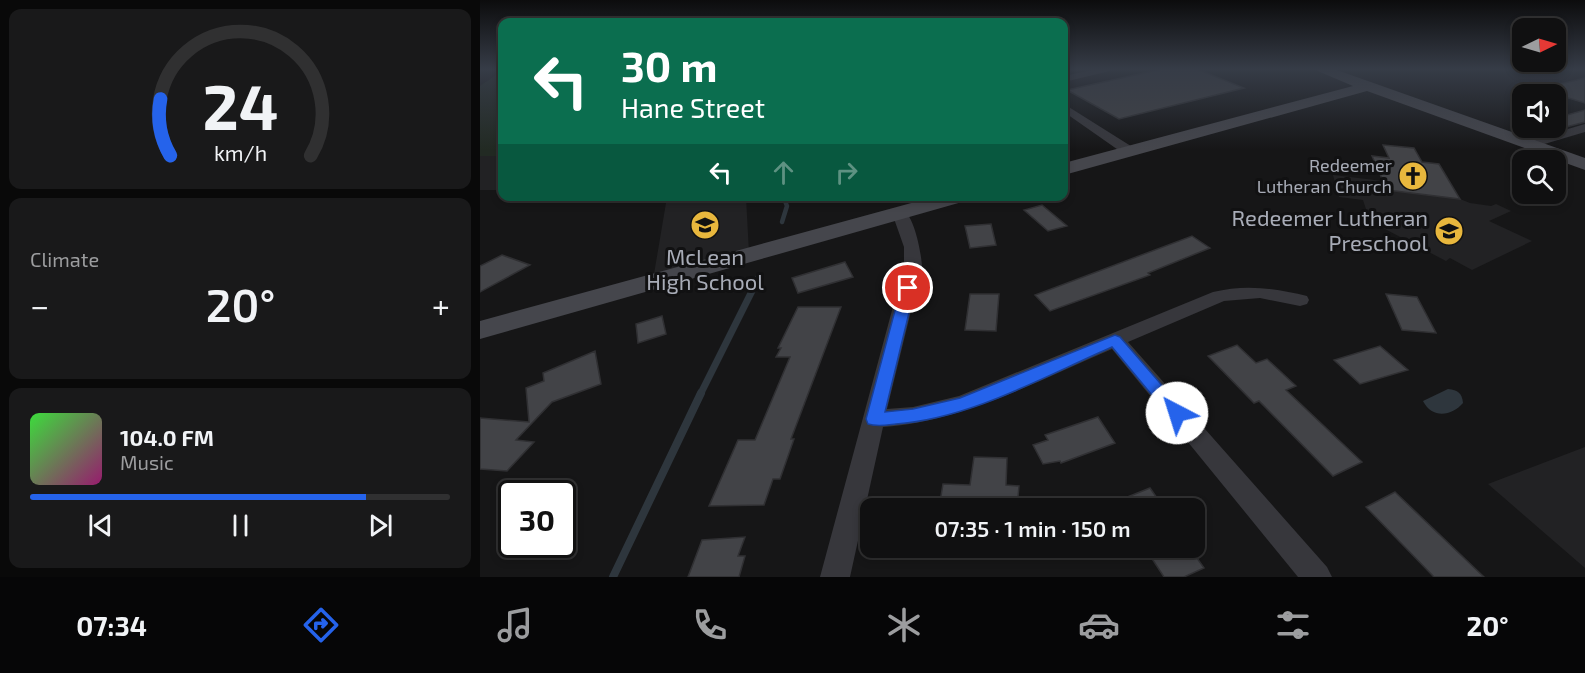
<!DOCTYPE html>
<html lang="en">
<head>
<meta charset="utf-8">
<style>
	body { margin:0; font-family:"Exo 2",sans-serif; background:#19191a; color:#f1f3f6; height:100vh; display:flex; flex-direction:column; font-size:22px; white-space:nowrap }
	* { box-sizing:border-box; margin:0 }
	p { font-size:20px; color:#9c9d9f }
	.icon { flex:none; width:33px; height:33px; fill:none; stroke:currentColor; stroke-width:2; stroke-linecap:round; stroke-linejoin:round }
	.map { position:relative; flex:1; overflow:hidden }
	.panel { display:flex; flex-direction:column; gap:9px; padding:9px; background:#090909; width:480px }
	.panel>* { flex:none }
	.guide { position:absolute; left:18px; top:18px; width:570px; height:183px; border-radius:12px; box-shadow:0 3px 9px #0003,0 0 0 2px #303031; background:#0b6e4f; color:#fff; overflow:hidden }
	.needle { width:39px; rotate:85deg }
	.fabs { position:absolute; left:1032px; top:18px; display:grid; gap:12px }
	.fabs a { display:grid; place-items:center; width:54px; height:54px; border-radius:12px; background:#101011; box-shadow:0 3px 9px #0003,0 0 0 2px #303031; font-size:30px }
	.speed { position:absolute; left:18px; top:480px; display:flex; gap:12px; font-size:30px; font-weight:700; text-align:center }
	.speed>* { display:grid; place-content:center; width:78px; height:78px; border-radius:50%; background:#101011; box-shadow:0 3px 9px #0003,0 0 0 2px #303031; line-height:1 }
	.speed .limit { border:3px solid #111; border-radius:9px; background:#fff; color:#111 }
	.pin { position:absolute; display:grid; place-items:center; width:51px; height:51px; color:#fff; margin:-26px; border:3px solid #fff; border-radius:50%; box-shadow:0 2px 6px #0007 }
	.me { position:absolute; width:66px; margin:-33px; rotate:320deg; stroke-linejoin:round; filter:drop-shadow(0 0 4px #0008) }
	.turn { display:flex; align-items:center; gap:21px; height:126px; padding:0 24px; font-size:27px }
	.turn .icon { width:78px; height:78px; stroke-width:2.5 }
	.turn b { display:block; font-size:42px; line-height:51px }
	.lanes { display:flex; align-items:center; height:57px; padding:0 24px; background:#0003; justify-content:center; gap:30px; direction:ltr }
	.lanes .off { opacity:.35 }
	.big { font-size:45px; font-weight:600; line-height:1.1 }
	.panel .widget { flex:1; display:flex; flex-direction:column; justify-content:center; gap:9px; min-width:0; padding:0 21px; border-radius:12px; background:#19191a }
	.panel .dial { align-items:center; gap:0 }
	.dial svg { height:156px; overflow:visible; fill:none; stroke:#303031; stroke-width:7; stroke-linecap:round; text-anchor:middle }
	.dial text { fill:#f1f3f6; stroke:none }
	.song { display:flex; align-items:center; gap:18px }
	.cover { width:72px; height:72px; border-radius:9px; background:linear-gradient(135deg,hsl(120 70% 55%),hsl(320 70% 35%)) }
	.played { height:6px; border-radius:3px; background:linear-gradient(90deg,#2563eb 80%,#303031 80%) }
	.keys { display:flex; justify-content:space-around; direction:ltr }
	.heat { display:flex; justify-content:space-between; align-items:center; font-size:33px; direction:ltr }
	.trip { position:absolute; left:380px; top:498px; width:345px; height:60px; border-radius:12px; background:#101011; box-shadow:0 3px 9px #0003,0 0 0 2px #303031; font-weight:600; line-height:60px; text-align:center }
	.menu { display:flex; height:96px; justify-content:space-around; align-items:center; background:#060607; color:#9c9d9f }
	.menu .icon { width:42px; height:42px }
	.menu .on { color:#2563eb }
	.menu b { font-size:27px; color:#f1f3f6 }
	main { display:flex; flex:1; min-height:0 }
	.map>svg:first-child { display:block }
	.built { fill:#222224 }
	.green { fill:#222a23 }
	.water { fill:#2e363d }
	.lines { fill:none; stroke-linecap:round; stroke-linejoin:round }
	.stream-far2 { stroke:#2e363d; stroke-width:4.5 }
	.stream-far1 { stroke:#2e363d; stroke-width:7 }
	.stream { stroke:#2e363d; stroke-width:8 }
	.building { fill:#424347; stroke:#303033; stroke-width:1.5 }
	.street { fill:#37373c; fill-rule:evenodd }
	.secondary { fill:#45464c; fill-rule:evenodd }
	.route { fill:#2563eb; stroke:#184099; stroke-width:1.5 }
	.labels { text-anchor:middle; stroke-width:6; stroke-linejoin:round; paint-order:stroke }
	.far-poi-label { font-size:18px; fill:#a8acb7; stroke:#111112; text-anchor:end }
	.poi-label { font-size:22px; fill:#a8acb7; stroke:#111112; text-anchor:end }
</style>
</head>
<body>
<main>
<section class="panel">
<div class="widget dial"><svg viewBox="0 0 100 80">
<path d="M14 69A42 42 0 1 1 86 69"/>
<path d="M14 69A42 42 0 0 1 9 40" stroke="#2563eb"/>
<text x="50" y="56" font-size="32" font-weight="700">24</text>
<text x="50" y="72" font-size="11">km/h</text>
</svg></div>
<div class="widget"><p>Climate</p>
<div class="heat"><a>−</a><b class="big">20°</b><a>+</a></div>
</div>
<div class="widget">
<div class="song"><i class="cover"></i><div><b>104.0 FM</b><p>Music</p></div></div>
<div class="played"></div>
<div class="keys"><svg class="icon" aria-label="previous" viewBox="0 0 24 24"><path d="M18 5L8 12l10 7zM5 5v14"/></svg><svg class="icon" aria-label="pause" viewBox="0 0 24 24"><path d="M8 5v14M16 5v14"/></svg><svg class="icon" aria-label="next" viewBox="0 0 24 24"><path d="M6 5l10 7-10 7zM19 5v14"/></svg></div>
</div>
</section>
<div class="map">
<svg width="1105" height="577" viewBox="0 0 1105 577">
	<rect width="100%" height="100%" fill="#161617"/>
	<!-- built -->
	<path class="built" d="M0,156H22V190H0Z
		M853,175L903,181L907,190L980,199L990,203L1011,206L1016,204L1031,211L1009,221L1052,241L992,270L970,258L966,261L886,219L889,218L883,200L859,197Z
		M187,197H266L269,253L173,280Z
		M1105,447V568L1008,484Z"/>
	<!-- green -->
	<path class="green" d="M22,71V156H0V86Z"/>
	<!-- water -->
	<path class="water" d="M968,389C978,390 982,393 983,403C972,416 952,419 943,401Z"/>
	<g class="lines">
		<!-- stream-far2 -->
		<path class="stream-far2" d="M302,222L307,206L303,196"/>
		<!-- stream-far1 -->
		<path class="stream-far1" d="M220,395L279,277"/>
		<!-- stream -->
		<path class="stream" d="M133,577L221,393"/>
	</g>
	<!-- building -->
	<path class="building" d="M682,69H717L764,88L639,119L587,90Z
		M1105,78V103L1059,89Z
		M1105,110V122L1075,130L1067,128H1076V118Z
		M903,145L934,148L942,162L959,164L980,199L907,190L892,156L909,158Z
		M562,205L587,226L568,231L544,210Z
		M511,224L516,245L490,248L485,226Z
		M712,236L730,248L668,273L670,275L570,311L555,295Z
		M22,255L50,265L0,292V266Z
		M365,262L373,277L318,293L312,278Z
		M490,294H519L516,331L485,330Z
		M906,294L937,297L956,333L922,330Z
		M318,307H361L311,439H314L300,479H293L284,505L229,506L258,440H275L310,357H296L301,348H298Z
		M182,316L186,334L158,343L156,324Z
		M757,345L776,363L787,359L816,386L806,390L882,462L853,476L779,401L774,403L728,356Z
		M900,346L928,370L880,384L854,360Z
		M115,351L121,384L72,402L36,440L54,442L27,471L0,469V418L49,422L46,388L64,381L63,373Z
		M618,417L635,443L581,463L580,461L563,464L553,445L568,440L565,435Z
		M494,457L527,458L526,485L539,486L537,508H459L463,484L490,485Z
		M670,488L684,508H620Z
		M915,492L1004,577H954L886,507Z
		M265,537L258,556H265L259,577H208L222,540Z
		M665,548H710L724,568L704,577H684Z"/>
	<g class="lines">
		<!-- street -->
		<path class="street" d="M617,69H638L584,82V76Z
			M584,104L654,148L655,151L654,154H644L584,112Z
			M1105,124V132L1051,148L1045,144L1047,141Z
			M420,208C434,212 441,252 442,266L407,409L433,407L479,396L733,292C765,284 795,288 827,296L829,300L827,304L820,306L780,298L744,301L648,342L847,567L852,577H818L632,349C557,381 485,421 403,427L370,577H340L424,266V247L412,213Z"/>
		<!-- secondary -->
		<path class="secondary" d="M833,69H854L1105,158V170L887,91L584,175V163L873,86Z
			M457,196H492L489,200L0,339V321Z"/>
	</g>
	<!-- sky -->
	<linearGradient id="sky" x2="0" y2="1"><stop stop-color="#0c0c0d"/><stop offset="0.46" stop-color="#363c47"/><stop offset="1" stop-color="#363c47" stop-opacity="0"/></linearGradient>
	<rect width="1105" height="150" fill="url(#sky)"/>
	<!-- route -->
	<path class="route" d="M428,284L435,288L405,412L433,409L480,398L635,335L640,337L706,413L703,418L697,420L691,418L632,347C563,377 492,418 416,424C407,425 397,427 388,424L386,419L421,288Z"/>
	<!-- icons -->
	<defs>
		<g id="church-disc" transform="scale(1.5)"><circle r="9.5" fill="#e8b73d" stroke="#111112"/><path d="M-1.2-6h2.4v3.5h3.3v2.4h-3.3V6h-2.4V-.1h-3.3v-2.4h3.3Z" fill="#111"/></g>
		<g id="school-disc" transform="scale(1.5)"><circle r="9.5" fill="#e8b73d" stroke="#111112"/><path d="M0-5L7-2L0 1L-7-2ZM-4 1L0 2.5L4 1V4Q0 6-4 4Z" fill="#111"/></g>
	</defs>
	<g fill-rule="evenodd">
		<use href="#church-disc" x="933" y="176"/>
		<use href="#school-disc" x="225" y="225"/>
		<use href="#school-disc" x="969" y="231"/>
	</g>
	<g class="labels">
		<!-- far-poi labels -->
		<g class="far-poi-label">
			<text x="912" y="172">Redeemer<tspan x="912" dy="21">Lutheran Church</tspan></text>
		</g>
		<!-- poi labels -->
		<g class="poi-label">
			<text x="948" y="226">Redeemer Lutheran<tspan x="948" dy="25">Preschool</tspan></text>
			<text x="225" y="265" text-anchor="middle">McLean<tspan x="225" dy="25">High School</tspan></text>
		</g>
	</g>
</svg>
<div class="fabs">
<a><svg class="needle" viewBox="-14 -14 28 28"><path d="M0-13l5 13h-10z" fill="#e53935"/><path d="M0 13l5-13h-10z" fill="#9c9d9f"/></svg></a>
<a><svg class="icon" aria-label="sound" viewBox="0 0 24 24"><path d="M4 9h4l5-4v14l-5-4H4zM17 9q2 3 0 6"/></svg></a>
<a><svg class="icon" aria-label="search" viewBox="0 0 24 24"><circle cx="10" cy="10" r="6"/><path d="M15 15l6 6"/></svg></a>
</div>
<div class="speed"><div class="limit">30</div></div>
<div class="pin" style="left:428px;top:288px;background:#d93025"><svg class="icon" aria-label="arrive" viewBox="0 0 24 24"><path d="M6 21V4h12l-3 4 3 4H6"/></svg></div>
<svg class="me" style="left:697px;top:413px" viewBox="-20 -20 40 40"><circle r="19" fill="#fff"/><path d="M0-13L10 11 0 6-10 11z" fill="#2563eb"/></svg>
<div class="trip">07:35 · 1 min · 150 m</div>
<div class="guide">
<div class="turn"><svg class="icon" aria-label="left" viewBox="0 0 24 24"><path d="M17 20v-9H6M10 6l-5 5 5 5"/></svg><div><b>30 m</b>Hane Street</div></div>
<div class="lanes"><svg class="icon" aria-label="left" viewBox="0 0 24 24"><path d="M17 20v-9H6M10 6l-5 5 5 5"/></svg><svg class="icon off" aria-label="ahead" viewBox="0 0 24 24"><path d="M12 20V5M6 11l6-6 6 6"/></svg><svg class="icon off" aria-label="right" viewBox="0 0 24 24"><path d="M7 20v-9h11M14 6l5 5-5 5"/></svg></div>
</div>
</div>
</main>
<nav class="menu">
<b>07:34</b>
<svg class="icon on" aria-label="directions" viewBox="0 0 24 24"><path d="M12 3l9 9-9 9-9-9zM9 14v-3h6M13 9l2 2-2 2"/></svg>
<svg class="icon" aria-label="music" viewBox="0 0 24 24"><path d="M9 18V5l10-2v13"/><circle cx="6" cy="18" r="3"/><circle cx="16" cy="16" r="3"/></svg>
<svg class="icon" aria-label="phone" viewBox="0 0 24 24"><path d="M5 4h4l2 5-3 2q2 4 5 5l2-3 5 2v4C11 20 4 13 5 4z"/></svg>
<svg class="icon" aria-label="climate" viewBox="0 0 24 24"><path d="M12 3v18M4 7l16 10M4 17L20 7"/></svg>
<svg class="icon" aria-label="car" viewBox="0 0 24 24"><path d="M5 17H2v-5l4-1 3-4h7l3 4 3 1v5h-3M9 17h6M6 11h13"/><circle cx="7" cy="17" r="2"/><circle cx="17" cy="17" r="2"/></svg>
<svg class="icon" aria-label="filters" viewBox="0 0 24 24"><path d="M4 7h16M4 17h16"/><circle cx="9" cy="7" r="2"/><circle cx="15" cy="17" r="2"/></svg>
<b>20°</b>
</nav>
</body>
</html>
